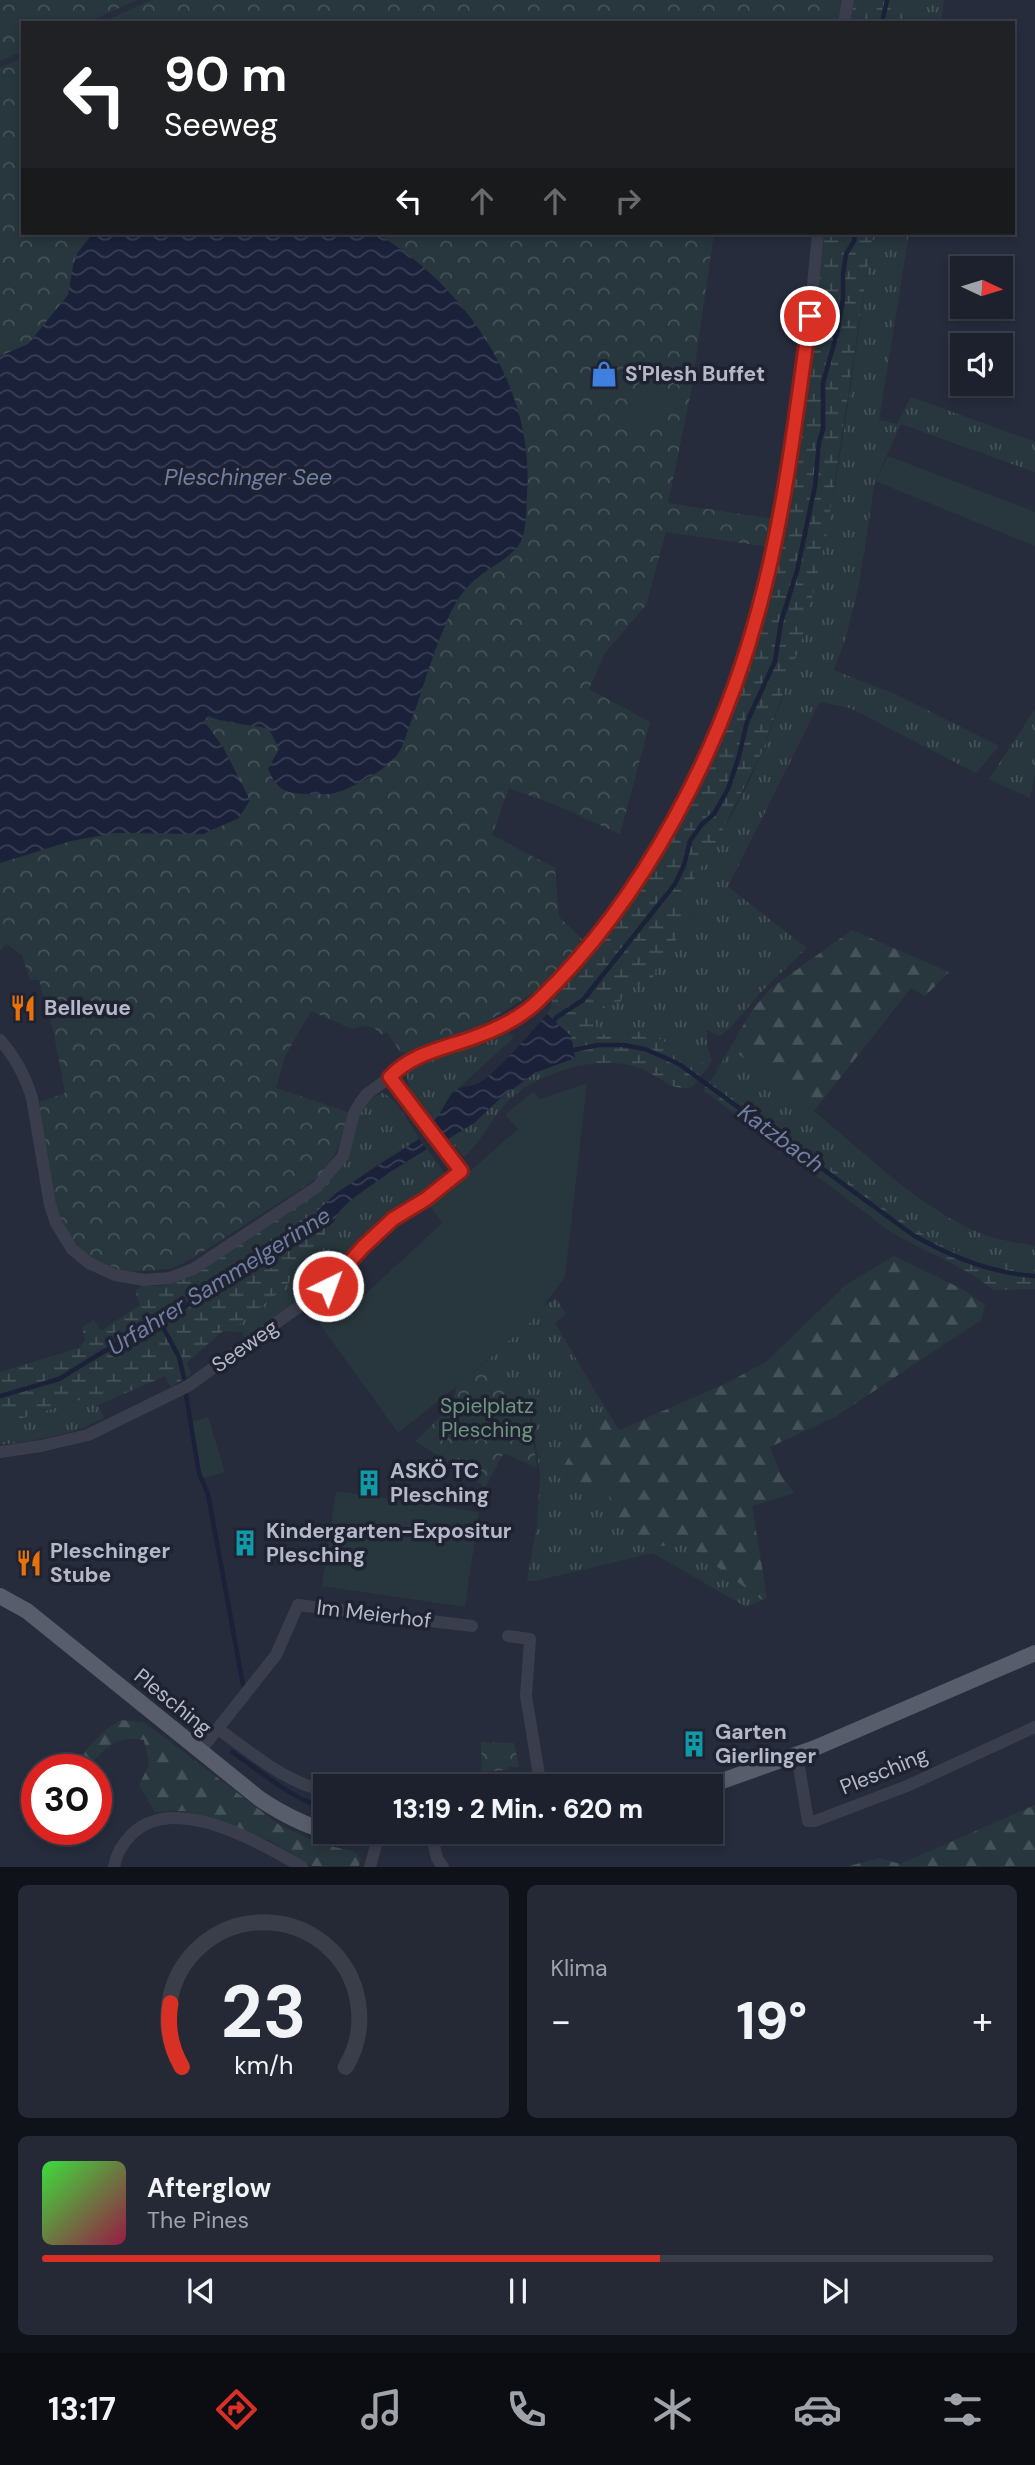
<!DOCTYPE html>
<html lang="de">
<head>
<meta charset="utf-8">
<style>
	body { margin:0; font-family:"DM Sans",sans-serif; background:#252935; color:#f1f3f6; height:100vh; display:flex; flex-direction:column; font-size:26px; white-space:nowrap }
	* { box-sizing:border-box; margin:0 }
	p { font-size:23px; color:#a0a3aa }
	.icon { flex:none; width:38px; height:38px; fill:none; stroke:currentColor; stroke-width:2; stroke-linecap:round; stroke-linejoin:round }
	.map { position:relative; height:1867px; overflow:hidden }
	.panel { display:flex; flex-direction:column; gap:18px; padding:18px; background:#0f1219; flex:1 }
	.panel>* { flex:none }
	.guide { position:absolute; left:21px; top:21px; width:994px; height:214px; border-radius:0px; box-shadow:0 4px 10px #0003,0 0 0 2px #3a3e49; background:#202124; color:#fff; overflow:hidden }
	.needle { width:46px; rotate:94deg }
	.tools { position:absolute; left:950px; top:256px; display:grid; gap:14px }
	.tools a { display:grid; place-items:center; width:63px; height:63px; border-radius:0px; background:#1c212d; box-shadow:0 4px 10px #0003,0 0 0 2px #3a3e49; font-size:35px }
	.speed { position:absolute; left:21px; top:1754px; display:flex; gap:14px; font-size:35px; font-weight:700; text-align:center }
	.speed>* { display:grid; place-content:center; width:91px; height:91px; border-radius:50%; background:#1c212d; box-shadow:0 4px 10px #0003,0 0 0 2px #3a3e49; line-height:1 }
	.speed .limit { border:10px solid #d22; background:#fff; color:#111 }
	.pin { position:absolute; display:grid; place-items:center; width:60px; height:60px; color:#fff; margin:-30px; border:4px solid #fff; border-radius:50%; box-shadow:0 2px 7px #0007 }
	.me { position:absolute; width:77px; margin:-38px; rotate:42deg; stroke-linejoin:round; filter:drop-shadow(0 0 5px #0008) }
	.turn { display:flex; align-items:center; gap:24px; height:147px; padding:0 28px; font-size:32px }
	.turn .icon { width:91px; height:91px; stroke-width:2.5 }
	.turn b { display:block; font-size:49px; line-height:60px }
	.lanes { display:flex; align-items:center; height:66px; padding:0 28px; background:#0003; justify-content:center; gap:35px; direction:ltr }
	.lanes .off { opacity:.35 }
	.big { font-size:52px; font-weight:800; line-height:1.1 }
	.panel .tile { flex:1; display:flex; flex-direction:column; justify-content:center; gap:10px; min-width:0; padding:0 24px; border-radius:10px; background:#252935 }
	.panel .dial { align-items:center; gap:0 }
	.dial svg { height:182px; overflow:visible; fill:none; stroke:#3a3e49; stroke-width:7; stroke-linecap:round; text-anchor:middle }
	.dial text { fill:#f1f3f6; stroke:none }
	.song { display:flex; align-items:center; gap:21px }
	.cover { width:84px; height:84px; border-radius:10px; background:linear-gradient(135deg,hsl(120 70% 55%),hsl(340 70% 35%)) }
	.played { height:7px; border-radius:4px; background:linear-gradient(90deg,#d93025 65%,#3a3e49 65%) }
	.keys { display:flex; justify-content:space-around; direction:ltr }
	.heat { display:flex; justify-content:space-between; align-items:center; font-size:38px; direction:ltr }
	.panel .tiles { flex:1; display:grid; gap:18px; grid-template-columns:1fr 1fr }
	.tile:last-child { grid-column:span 2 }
	.trip { position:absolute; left:313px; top:1774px; width:410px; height:70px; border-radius:0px; background:#1c212d; box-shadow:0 4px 10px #0003,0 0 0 2px #3a3e49; font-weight:800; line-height:70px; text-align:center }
	.tabs { display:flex; height:112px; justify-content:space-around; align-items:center; background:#0b0d12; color:#a0a3aa }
	.tabs .icon { width:49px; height:49px }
	.tabs .current { color:#d93025 }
	.tabs b { font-size:32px; color:#f1f3f6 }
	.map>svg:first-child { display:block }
	.grass { fill:url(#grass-tufts) }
	.forest { fill:url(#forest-firs) }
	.wetland { fill:url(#wetland-marsh) }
	.park { fill:url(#park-crowns) }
	.garden { fill:#28373d }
	.water { fill:url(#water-waves) }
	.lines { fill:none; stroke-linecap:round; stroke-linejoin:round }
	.stream { stroke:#1a2139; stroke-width:4.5 }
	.minor { stroke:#3a3e4c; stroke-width:12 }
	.major { stroke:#585d6c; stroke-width:16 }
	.route-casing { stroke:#8d1f18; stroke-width:18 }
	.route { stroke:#d93025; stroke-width:12 }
	.labels { text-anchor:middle; stroke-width:7; stroke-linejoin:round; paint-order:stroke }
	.poi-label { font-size:21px; font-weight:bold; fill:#b5b9c7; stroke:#1f2331; text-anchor:start }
	.street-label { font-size:21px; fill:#b5b9c7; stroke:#1f2331 }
	.park-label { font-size:21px; fill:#6e967e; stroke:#1f2331 }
	.water-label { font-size:23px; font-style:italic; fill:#717fa3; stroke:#1f2331 }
</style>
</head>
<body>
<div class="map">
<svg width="1035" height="1867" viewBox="0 0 1035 1867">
	<defs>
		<pattern id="grass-tufts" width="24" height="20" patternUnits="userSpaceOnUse" patternTransform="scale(1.75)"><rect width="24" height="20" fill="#28373d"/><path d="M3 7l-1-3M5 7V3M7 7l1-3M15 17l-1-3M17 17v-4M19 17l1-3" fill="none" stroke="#455258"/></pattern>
		<pattern id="forest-firs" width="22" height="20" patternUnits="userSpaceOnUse" patternTransform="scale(1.75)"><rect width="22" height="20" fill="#28373d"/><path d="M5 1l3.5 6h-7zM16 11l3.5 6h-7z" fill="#455258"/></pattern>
		<pattern id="wetland-marsh" width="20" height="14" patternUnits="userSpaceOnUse" patternTransform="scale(1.75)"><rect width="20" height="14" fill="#28373d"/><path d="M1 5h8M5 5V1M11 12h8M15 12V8" fill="none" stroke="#455258"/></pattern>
		<pattern id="park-crowns" width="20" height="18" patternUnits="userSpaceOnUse" patternTransform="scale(1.75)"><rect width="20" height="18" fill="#28373d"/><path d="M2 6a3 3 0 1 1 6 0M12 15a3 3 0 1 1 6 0" fill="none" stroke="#455258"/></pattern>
		<pattern id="water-waves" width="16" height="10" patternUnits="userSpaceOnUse" patternTransform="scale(1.75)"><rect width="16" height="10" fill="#1a2139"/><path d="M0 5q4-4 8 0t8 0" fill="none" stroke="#393f54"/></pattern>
	</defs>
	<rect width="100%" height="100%" fill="#262c3c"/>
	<!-- grass -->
	<path class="grass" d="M908,0H944L941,23H905Z
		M873,233H909L879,420L897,424L911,397L1035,442V472L901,424L875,481L859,584L844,644L833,670L895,694L999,746L976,773L850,708L820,702L728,887L807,948L761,992L731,1027L720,1036L707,1030V1046L712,1060L709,1066L645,1031L598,1035L593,1012L620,1002L627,990L651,980L694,912L679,901C710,853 741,805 762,752C830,585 846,410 873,233Z
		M1035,709V774L1030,798L989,779Z
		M508,1033L514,1037L452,1094L444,1110L434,1121C423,1106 405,1091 407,1071L421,1061L480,1045Z
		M730,1048C758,1069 788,1089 815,1112C866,1154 934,1222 998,1239C1010,1242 1023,1243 1035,1246V1267L978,1258L937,1243L878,1204L714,1076Z
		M575,1058L577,1066C548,1074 520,1085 501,1109C488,1126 479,1143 464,1157L448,1139L474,1123L504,1095L537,1072Z
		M382,1093C398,1099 410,1125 419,1139L378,1164L331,1198H318L307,1207H294L325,1184L365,1102Z
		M427,1149L444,1173L425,1190L378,1222L362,1236L323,1281L245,1339L239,1324L283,1289L322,1247L327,1228C336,1221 339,1210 348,1203C372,1182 400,1166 427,1149Z
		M556,1298L566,1314L555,1323L607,1411L583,1435L595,1486L608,1491L613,1516L654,1547L685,1543L762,1600L746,1607L653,1553L535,1581H527L537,1524L540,1473L531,1414L488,1360L543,1307Z
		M93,1396L104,1418C71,1436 36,1440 0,1445V1425Z"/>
	<!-- forest -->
	<path class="forest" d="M852,930L949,972L925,996L911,988L814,1111L730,1048L753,1009L770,989Z
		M894,1256L964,1290L985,1305L981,1320L835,1417L770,1447L781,1475L794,1493L752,1506L767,1598L762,1600L685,1543L654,1547L624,1529L613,1516L608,1491L557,1477L582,1436L607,1411L619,1430L727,1383L766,1362L846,1285Z
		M121,1720L144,1722L281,1826L322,1844L355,1852L361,1859L359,1866H312L269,1840L225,1825L185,1811L155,1812L139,1785L149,1765L144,1740C114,1734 105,1750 85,1769H68L105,1730Z
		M1035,1805V1866H849L880,1858L900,1864Z"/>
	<!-- wetland -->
	<path class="wetland" d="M854,0H908L905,23H850Z
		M824,233H873L826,538L802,640L761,754L714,847L680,901L694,911L651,980L627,990L620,1002L594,1012L598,1035L645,1031L709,1066L692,1087C673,1094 655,1072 637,1067C617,1061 597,1062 577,1066L571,1036L547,1014L551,1007L552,999C615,923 673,841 714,751C758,653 779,549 796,443C808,373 818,303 824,233Z
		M714,1076L878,1204L937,1243L978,1258L1035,1267V1289L993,1290C964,1265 924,1252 891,1232L703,1090Z
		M318,1198H331L323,1247L283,1289L239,1324L242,1332L223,1331L187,1362L191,1374L171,1387L165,1376L98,1405L93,1396L0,1425V1372L79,1348L85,1340L82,1328L94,1320L101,1331L140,1305L135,1291L142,1286H164L189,1277L294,1207H307Z"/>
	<!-- park -->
	<path class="park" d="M0,0H137L86,23H23V51L0,61Z
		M152,0H842L839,23H101Z
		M23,58V233H714L691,392L668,503L774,519L769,547L666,532L646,605L605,653L589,689L650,722L620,834L558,806L509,788L492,835L555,868L559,917L584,941L538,990L482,1025L458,1037L406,1053L400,1052L387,1032L382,1035C373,1024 364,1025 352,1029L311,1011L285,1056L276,1088L348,1112C343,1136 337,1155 322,1175L190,1260L170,1269L125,1272L89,1257L71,1238L57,1212L37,1108L40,1102L65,1093L54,1034L39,980H30L22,955L6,944L0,951V68Z
		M488,1360L529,1411L537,1468L504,1453L485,1487L416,1441L453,1404L456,1387Z
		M481,1742L514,1743L519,1767H508L507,1770L482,1772Z"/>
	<!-- garden -->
	<path class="garden" d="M641,372L669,378L659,426L631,420Z
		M888,456L1035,512V546L875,481Z
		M587,1083L565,1277L532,1321L456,1387L398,1433L309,1309L341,1283L358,1301L442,1223L430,1206L518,1129L505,1115L533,1092L540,1099Z
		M460,1404L504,1415L497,1442L453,1430Z
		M208,1417L225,1472L202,1478L191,1422Z
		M455,1435L489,1449L481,1467L447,1453Z
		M413,1487L439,1491L437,1506L479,1512L465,1607L322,1586L336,1491L411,1502Z"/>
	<!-- water -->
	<path class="water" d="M93,233H376C465,286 535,386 527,494C526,509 527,527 521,541C513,557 494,564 481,575C463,588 453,605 445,626C430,660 421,696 408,730C405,738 402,749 397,755C386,770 353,788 335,793C328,795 320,794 314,794C288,794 279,793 268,769L279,749L269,729C248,724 228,724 208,716L204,721L223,747L250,800L239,818L203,834L115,833L71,841L0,863V356L28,344L68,295L73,265L78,252Z
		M547,1014L571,1036L575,1058L537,1072L504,1095L474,1123L448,1139L434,1121C442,1112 446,1101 452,1093C460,1085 468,1088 477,1084C493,1077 534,1029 547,1014Z
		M419,1139L427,1149L390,1172L356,1196L340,1210L333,1223L276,1257L275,1247L296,1232L336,1193Z"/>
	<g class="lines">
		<!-- stream -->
		<path class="stream" d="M882,23L887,0
			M552,1023L557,1017L583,1000L675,884L684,865L690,841L702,824L714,814L728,789L739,756L747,722L775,661L781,622L797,571L815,486L819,442L823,429V383L837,333L843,299V274L846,254L854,241L855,233
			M569,1051L598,1045H623L645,1049L679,1064L913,1235C952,1257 990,1273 1035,1276
			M160,1322L179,1357L184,1378
			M186,1395L199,1473L208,1494L243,1685
			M0,1396L59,1379L103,1352L160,1322L281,1248
			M232,1752C259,1770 294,1801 326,1808"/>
		<!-- minor -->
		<path class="minor" d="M844,23L848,0
			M0,1040C16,1058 25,1075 32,1098L50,1205L56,1223L72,1249L89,1263L115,1275L144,1280L170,1278L193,1269L317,1187L343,1156L354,1113L360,1103L367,1094L390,1077L405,1062L477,1037L515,1017L537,1003L565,974L624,898L682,802L715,734L743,661L759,608L780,508L810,316L818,233
			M0,1452L41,1446L88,1435L188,1386L328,1286L363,1246L393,1219L427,1199L461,1171L390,1077
			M508,1636L530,1639L526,1696L541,1787
			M218,1729C251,1752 285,1783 326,1791
			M200,1751L276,1655L298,1605L472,1626
			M797,1755L808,1821H815L907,1786L1035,1727
			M431,1833L437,1858L443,1867
			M114,1867C116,1854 123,1843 132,1834C175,1792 260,1843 302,1867
			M370,1867L378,1838"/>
		<!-- major -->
		<path class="major" d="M0,1596L27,1611L260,1799C281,1813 301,1824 326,1831
			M705,1787L815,1748L1035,1653
			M329,1832L378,1838L436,1832"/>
	</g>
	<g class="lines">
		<!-- route casing -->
		<g class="route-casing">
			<path id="route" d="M328,1286L363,1247L393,1219L426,1199L461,1171L390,1077C412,1053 446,1048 475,1037C497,1029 522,1017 539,1000C644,899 722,748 759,608C785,513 796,413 810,316"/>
		</g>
		<!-- route -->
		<use href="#route" class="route"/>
	</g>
	<!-- icons -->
	<defs>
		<g id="shop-bare" transform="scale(2.1)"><path d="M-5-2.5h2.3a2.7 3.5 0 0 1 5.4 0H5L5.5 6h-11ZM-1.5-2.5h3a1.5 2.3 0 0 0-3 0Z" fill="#3f7fe0" stroke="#1f2331" stroke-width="2.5" paint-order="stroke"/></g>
		<g id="restaurant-bare" transform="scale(2.1)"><path d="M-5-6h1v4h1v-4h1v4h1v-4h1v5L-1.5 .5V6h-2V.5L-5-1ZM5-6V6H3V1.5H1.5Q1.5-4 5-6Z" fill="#e8710a" stroke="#1f2331" stroke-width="2.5" paint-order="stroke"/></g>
		<g id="building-bare" transform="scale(2.1)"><path d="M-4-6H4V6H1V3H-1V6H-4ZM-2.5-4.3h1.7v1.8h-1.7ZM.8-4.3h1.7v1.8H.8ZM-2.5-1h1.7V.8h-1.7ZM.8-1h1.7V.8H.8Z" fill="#0f9aa8" stroke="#1f2331" stroke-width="2.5" paint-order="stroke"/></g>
	</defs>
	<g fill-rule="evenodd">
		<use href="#shop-bare" x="604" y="374"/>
		<use href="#restaurant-bare" x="23" y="1008"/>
		<use href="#building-bare" x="369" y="1483"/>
		<use href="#building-bare" x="245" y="1543"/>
		<use href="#restaurant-bare" x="29" y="1563"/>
		<use href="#building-bare" x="694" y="1744"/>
	</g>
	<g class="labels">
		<!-- poi labels -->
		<g class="poi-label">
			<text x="625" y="381">S'Plesh Buffet</text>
			<text x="44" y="1015">Bellevue</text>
			<text x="390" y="1478">ASKÖ TC<tspan x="390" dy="24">Plesching</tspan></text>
			<text x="266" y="1538">Kindergarten-Expositur<tspan x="266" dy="24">Plesching</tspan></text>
			<text x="50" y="1558">Pleschinger<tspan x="50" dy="24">Stube</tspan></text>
			<text x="715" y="1739">Garten<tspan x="715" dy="24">Gierlinger</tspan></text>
		</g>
		<!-- street labels -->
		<g class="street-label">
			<text transform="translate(245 1346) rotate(-35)" y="7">Seeweg</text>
			<text transform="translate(374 1614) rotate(7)" y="7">Im Meierhof</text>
			<text transform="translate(173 1702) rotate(39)" y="7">Plesching</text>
			<text transform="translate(884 1771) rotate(-22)" y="7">Plesching</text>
		</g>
		<!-- park labels -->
		<g class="park-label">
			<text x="487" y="1413">Spielplatz<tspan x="487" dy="24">Plesching</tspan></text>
		</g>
		<!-- water labels -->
		<g class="water-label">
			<text x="248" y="485">Pleschinger See</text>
			<text transform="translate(781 1138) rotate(36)" y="8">Katzbach</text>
			<text transform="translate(219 1281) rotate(-32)" y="8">Urfahrer Sammelgerinne</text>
		</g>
	</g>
</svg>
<div class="tools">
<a><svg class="needle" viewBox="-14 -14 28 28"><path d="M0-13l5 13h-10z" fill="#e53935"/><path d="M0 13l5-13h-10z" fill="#a0a3aa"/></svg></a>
<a><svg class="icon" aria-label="sound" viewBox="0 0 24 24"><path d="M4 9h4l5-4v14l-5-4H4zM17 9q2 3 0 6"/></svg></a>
</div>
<div class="speed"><div class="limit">30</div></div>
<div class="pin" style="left:810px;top:316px;background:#d93025"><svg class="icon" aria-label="arrive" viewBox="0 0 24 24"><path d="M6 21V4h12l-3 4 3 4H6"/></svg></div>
<svg class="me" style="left:328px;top:1286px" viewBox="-20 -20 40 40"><circle r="17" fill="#d93025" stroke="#fff" stroke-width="3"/><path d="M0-11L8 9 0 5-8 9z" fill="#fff"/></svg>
<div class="trip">13:19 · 2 Min. · 620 m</div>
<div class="guide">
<div class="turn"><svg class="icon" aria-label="left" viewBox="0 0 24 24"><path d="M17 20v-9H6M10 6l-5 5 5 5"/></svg><div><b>90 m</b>Seeweg</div></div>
<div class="lanes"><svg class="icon" aria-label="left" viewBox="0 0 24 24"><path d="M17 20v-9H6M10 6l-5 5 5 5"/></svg><svg class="icon off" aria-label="ahead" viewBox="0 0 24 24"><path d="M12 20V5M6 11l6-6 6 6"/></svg><svg class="icon off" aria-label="ahead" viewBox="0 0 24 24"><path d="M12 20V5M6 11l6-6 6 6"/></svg><svg class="icon off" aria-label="right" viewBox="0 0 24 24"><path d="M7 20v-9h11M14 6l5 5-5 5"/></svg></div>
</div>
</div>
<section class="panel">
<div class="tiles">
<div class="tile dial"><svg viewBox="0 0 100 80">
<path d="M14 69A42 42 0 1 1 86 69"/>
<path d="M14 69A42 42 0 0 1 9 41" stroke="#d93025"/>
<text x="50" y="56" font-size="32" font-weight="700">23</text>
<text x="50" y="72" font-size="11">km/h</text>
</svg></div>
<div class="tile"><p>Klima</p>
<div class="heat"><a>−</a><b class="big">19°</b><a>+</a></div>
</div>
<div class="tile">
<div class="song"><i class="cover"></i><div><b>Afterglow</b><p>The Pines</p></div></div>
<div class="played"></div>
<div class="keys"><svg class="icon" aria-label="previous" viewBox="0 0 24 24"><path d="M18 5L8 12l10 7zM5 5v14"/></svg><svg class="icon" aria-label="pause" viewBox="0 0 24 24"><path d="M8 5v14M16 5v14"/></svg><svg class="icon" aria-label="next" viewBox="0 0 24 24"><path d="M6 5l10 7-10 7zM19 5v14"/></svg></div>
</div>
</div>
</section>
<nav class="tabs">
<b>13:17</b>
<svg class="icon current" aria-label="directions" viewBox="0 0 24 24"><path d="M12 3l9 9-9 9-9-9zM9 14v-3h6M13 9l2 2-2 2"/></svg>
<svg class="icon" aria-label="music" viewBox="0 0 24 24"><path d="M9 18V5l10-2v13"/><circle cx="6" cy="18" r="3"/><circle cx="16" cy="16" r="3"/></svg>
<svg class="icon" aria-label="phone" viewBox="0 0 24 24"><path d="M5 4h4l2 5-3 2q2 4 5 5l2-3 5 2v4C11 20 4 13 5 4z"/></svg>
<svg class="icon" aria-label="climate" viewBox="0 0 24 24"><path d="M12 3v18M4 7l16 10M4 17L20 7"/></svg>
<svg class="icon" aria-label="car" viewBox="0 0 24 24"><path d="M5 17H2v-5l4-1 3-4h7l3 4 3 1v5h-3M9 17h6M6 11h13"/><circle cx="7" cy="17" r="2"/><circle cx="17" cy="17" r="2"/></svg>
<svg class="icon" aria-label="filters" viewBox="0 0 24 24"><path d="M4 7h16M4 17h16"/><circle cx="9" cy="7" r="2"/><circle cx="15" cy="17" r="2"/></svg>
</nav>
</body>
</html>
